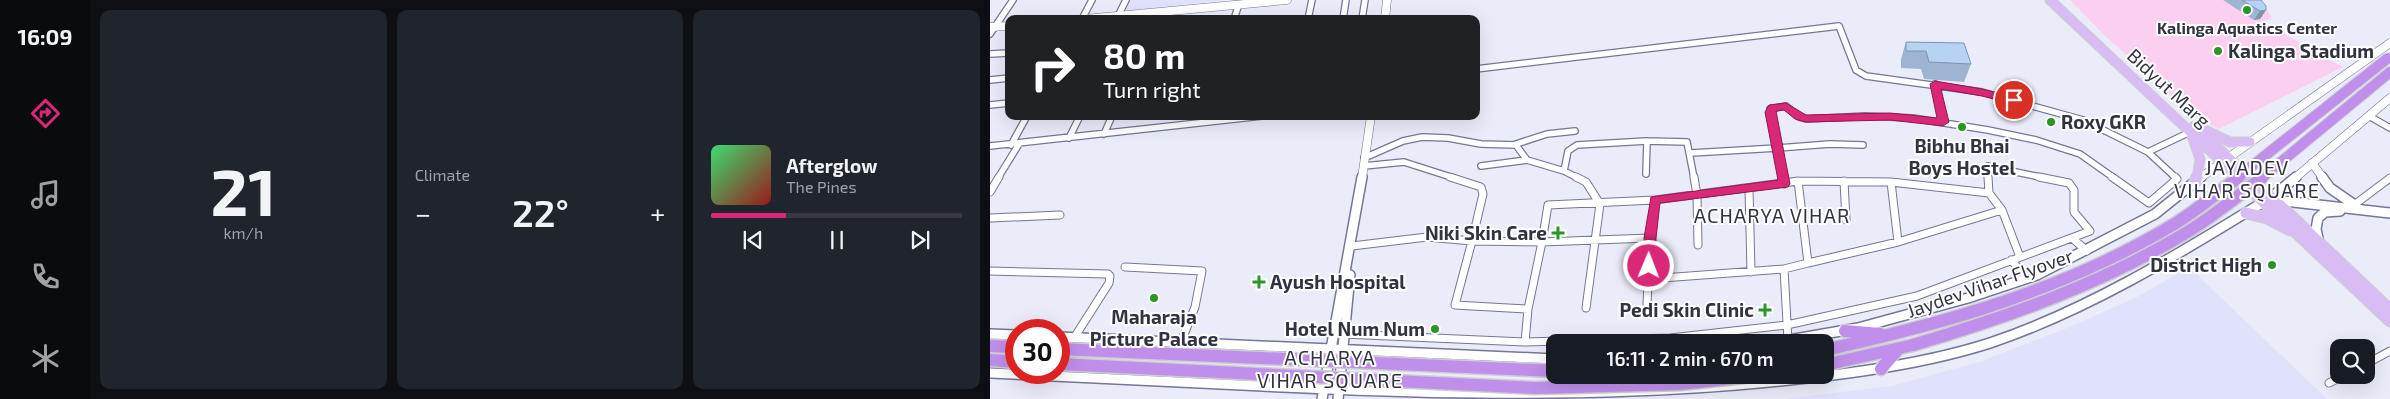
<!DOCTYPE html>
<html lang="en">
<head>
<meta charset="utf-8">
<style>
	body { margin:0; font-family:"Exo 2",sans-serif; background:#20242c; color:#f1f3f6; height:100vh; display:flex; flex-direction:column; font-size:19px; white-space:nowrap }
	* { box-sizing:border-box; margin:0 }
	p { font-size:16px; color:#9ea1a6 }
	.icon { flex:none; width:28px; height:28px; fill:none; stroke:currentColor; stroke-width:2; stroke-linecap:round; stroke-linejoin:round }
	.map { position:relative; flex:1; overflow:hidden }
	.sheet { display:flex; flex-direction:column; gap:10px; padding:10px; background:#0d0f14; width:900px }
	.sheet>* { flex:none }
	.guide { position:absolute; left:15px; top:15px; width:475px; height:105px; border-radius:10px; box-shadow:0 5px 20px #0002; background:#202124; color:#fff; overflow:hidden }
	.tools { position:absolute; left:1340px; top:339px; display:grid; gap:10px }
	.tools a { display:grid; place-items:center; width:45px; height:45px; border-radius:10px; background:#171b24; box-shadow:0 5px 20px #0002; font-size:25px }
	.speed { position:absolute; left:15px; top:319px; display:flex; gap:10px; font-size:25px; font-weight:700; text-align:center }
	.speed>* { display:grid; place-content:center; width:65px; height:65px; border-radius:50%; background:#171b24; box-shadow:0 5px 20px #0002; line-height:1 }
	.speed .limit { border:8px solid #d22; background:#fff; color:#111 }
	.pin { position:absolute; display:grid; place-items:center; width:42px; height:42px; color:#fff; margin:-21px; border:2px solid #fff; border-radius:50%; box-shadow:0 1px 5px #0007 }
	.me { position:absolute; width:55px; margin:-28px; rotate:1deg; stroke-linejoin:round; filter:drop-shadow(0 0 4px #0008) }
	.turn { display:flex; align-items:center; gap:18px; height:105px; padding:0 15px; font-size:22px }
	.turn .icon { width:65px; height:65px; stroke-width:2.5 }
	.turn b { display:block; font-size:35px; line-height:42px }
	.big { font-size:38px; font-weight:600; line-height:1.1 }
	.sheet .tile { flex:1; display:flex; flex-direction:column; justify-content:center; gap:8px; min-width:0; padding:0 18px; border-radius:10px; background:#20242c }
	.sheet .dial { align-items:center; gap:0 }
	.dial b { font-size:65px; line-height:1 }
	.song { display:flex; align-items:center; gap:15px }
	.cover { width:60px; height:60px; border-radius:8px; background:linear-gradient(135deg,hsl(140 70% 55%),hsl(0 70% 35%)) }
	.played { height:5px; border-radius:2px; background:linear-gradient(90deg,#db2777 30%,#363941 30%) }
	.keys { display:flex; justify-content:space-around; direction:ltr }
	.heat { display:flex; justify-content:space-between; align-items:center; font-size:28px; direction:ltr }
	.sheet .tiles { flex:1; display:grid; gap:10px; grid-template-columns:repeat(3,1fr) }
	.trip { position:absolute; left:556px; top:334px; width:288px; height:50px; border-radius:10px; background:#171b24; box-shadow:0 5px 20px #0002; font-weight:600; line-height:50px; text-align:center }
	main { display:flex; flex:1; min-height:0 }
	.dock { display:flex; flex-direction:column; width:90px; justify-content:space-around; align-items:center; background:#090b0e; color:#9ea1a6 }
	.dock .icon { width:35px; height:35px }
	.dock .current { color:#db2777 }
	.dock b { font-size:22px; color:#f1f3f6 }
	.map>svg:first-child { display:block }
	.built { fill:#dfe2fa }
	.green { fill:#fbcff0 }
	.lines { fill:none; stroke-linecap:round; stroke-linejoin:round }
	.street-far1-casing { stroke:#747795; stroke-width:8 }
	.street-casing { stroke:#747795; stroke-width:9 }
	.secondary-far1-casing { stroke:#747795; stroke-width:9 }
	.secondary-casing { stroke:#747795; stroke-width:12 }
	.primary-far1-casing { stroke:#ceced1; stroke-width:11 }
	.primary-casing { stroke:#ceced1; stroke-width:13 }
	.highway-far1-casing { stroke:#ceced1; stroke-width:12 }
	.highway-casing { stroke:#ceced1; stroke-width:15 }
	.street-far1 { stroke:#fff; stroke-width:5.5 }
	.street { stroke:#fff; stroke-width:7 }
	.secondary-far1 { stroke:#fff; stroke-width:8 }
	.secondary { stroke:#fff; stroke-width:9 }
	.primary-far1 { stroke:#d9bcf4; stroke-width:9 }
	.primary { stroke:#d9bcf4; stroke-width:11 }
	.highway-far1 { stroke:#c08fec; stroke-width:10 }
	.highway { stroke:#c08fec; stroke-width:12 }
	.highway-bridge-far1-casing { stroke:#ceced1; stroke-width:12; stroke-linecap:butt }
	.highway-bridge-casing { stroke:#ceced1; stroke-width:15; stroke-linecap:butt }
	.highway-bridge-far1 { stroke:#c08fec; stroke-width:10 }
	.highway-bridge { stroke:#c08fec; stroke-width:12 }
	.wall { fill:#9db5d2 }
	.shaded-wall { fill:#8094ab }
	.building { fill:#b7d3f4; stroke:#8094ab }
	.route { fill:#db2777; stroke:#8e194d }
	.poi-dot { fill:#299723; stroke:#fff; stroke-width:2 }
	.labels { text-anchor:middle; stroke-width:4; stroke-linejoin:round; paint-order:stroke }
	.far-poi-label { font-size:16px; font-weight:bold; fill:#313340; stroke:#fff }
	.poi-label { font-size:19px; font-weight:bold; fill:#313340; stroke:#fff; text-anchor:end }
	.street-label { font-size:19px; fill:#313340; stroke:#fff }
	.neighbourhood-label { font-size:20px; letter-spacing:1px; fill:#313340; stroke:#fff }
</style>
</head>
<body>
<main>
<nav class="dock">
<b>16:09</b>
<svg class="icon current" aria-label="directions" viewBox="0 0 24 24"><path d="M12 3l9 9-9 9-9-9zM9 14v-3h6M13 9l2 2-2 2"/></svg>
<svg class="icon" aria-label="music" viewBox="0 0 24 24"><path d="M9 18V5l10-2v13"/><circle cx="6" cy="18" r="3"/><circle cx="16" cy="16" r="3"/></svg>
<svg class="icon" aria-label="phone" viewBox="0 0 24 24"><path d="M5 4h4l2 5-3 2q2 4 5 5l2-3 5 2v4C11 20 4 13 5 4z"/></svg>
<svg class="icon" aria-label="climate" viewBox="0 0 24 24"><path d="M12 3v18M4 7l16 10M4 17L20 7"/></svg>
</nav>
<section class="sheet">
<div class="tiles">
<div class="tile dial"><b>21</b><p>km/h</p></div>
<div class="tile"><p>Climate</p>
<div class="heat"><a>−</a><b class="big">22°</b><a>+</a></div>
</div>
<div class="tile">
<div class="song"><i class="cover"></i><div><b>Afterglow</b><p>The Pines</p></div></div>
<div class="played"></div>
<div class="keys"><svg class="icon" aria-label="previous" viewBox="0 0 24 24"><path d="M18 5L8 12l10 7zM5 5v14"/></svg><svg class="icon" aria-label="pause" viewBox="0 0 24 24"><path d="M8 5v14M16 5v14"/></svg><svg class="icon" aria-label="next" viewBox="0 0 24 24"><path d="M6 5l10 7-10 7zM19 5v14"/></svg></div>
</div>
</div>
</section>
<div class="map">
<svg width="1400" height="399" viewBox="0 0 1400 399">
	<rect width="100%" height="100%" fill="#eaecfa"/>
	<!-- built -->
	<path class="built" d="M140,0H236L135,11Z
		M1199,267L1337,399H793L902,386L989,362L1080,327L1147,297Z"/>
	<!-- green -->
	<path class="green" d="M1080,0H1271L1282,18L1273,22L1353,67L1229,129L1203,115L1115,36Z"/>
	<g class="lines">
		<!-- street-far1 casing -->
		<g class="street-far1-casing">
			<path id="street-far1" d="M128,16L136,0
				M92,19L102,0
				M244,19L249,4
				M318,19L322,0
				M353,19L356,0
				M372,19L375,0
				M0,34L23,0
				M0,54L19,53
				M486,69L849,26L866,70L876,76L992,92L1093,120L1158,152L1186,178
				M0,80L19,78
				M945,84L953,122
				M0,105L19,103
				M1379,116L1400,128
				M114,134L122,116
				M79,138L90,116
				M21,145L37,116
				M523,145L557,134L585,131
				M873,145L840,144L787,148L780,109L796,106L809,117L817,119L875,116L923,118L998,130L1046,140L1090,154L1124,178
				M0,146L272,116
				M1158,152L1200,132
				M701,153L787,148L793,178
				M374,158L413,141L432,137L458,138L491,144L526,145L537,160
				M374,166L414,162L464,178
				M491,166L537,160L574,171L588,178
				M998,166V178
				M574,171L578,151L587,145L657,141L697,142L704,178
				M1021,171L1055,178
				M656,174L657,141
				M8,178L29,144"/>
		</g>
		<!-- street casing -->
		<g class="street-casing">
			<path id="street" d="M586,177L596,182L610,204L596,308
				M704,177L707,195L708,245
				M793,177L794,184
				M998,177L999,193L1012,210L1030,257
				M1122,177L1159,203L1187,179L1185,177
				M854,181L856,220
				M901,182L908,242
				M759,189L761,272
				M0,192L9,177
				M1364,205L1400,178
				M0,218L70,215
				M660,238L665,200L808,181L901,182L999,193
				M1082,238L1097,251
				M362,246L437,237L482,241L493,194L491,187L460,177
				M1021,260L1037,278
				M818,263L908,242L1012,210
				M135,267L212,271L205,307L191,342
				M0,271L118,274L120,276L119,283L84,338
				M659,279L794,269
				M538,309L465,305L482,241L552,242L558,205L665,200
				M353,334L535,342L680,338L797,325L927,296L1100,231L1084,212V190L1079,183L1049,177
				M798,341L794,269L818,263L808,181
				M535,342L538,309L552,242L660,238L657,304
				M1376,364L1400,351
				M1339,383L1355,375"/>
		</g>
		<!-- secondary-far1 casing -->
		<g class="secondary-far1-casing">
			<path id="secondary-far1" d="M95,19L297,0
				M395,19L397,0
				M0,27L19,26
				M1322,163L1333,178
				M372,178L381,116
				M1210,178L1400,43
				M1305,178L1400,98"/>
		</g>
		<!-- secondary casing -->
		<g class="secondary-casing">
			<path id="secondary" d="M1332,177L1340,188L1366,206
				M1282,197L1306,177
				M1285,200L1400,213
				M1329,243L1326,229L1328,218L1335,212L1350,211
				M0,334L26,335
				M69,337L565,359
				M787,342L868,328L978,298L1047,275L1165,214L1211,177
				M0,373C77,377 154,380 231,384C403,393 574,399 746,385C827,378 922,368 1000,343C1098,310 1187,255 1275,201
				M332,399L372,177
				M348,399L360,275"/>
		</g>
		<!-- primary-far1 casing -->
		<g class="primary-far1-casing">
			<path id="primary-far1" d="M1060,0L1249,178
				M1204,126L1261,178
				M1211,128L1240,142H1260
				M1202,136L1210,159L1207,178"/>
		</g>
		<!-- primary casing -->
		<g class="primary-casing">
			<path id="primary" d="M1247,177L1400,321
				M1260,177L1400,310
				M1205,182L1207,177
				M1256,213L1277,218L1300,230"/>
		</g>
		<!-- highway-far1 casing -->
		<g class="highway-far1-casing">
			<path id="highway-far1" d="M1280,171L1400,72"/>
		</g>
		<!-- highway casing -->
		<g class="highway-casing">
			<path id="highway" d="M855,331L890,334
				M0,346L26,347
				M835,350C955,323 1076,290 1183,225C1203,213 1222,197 1241,183
				M0,360L26,362
				M835,365L923,345
				M891,369L908,349"/>
		</g>
		<!-- street-far1 -->
		<use href="#street-far1" class="street-far1"/>
		<!-- street -->
		<use href="#street" class="street"/>
		<!-- secondary-far1 -->
		<use href="#secondary-far1" class="secondary-far1"/>
		<!-- secondary -->
		<use href="#secondary" class="secondary"/>
		<!-- primary-far1 -->
		<use href="#primary-far1" class="primary-far1"/>
		<!-- primary -->
		<use href="#primary" class="primary"/>
		<!-- highway-far1 -->
		<use href="#highway-far1" class="highway-far1"/>
		<!-- highway -->
		<use href="#highway" class="highway"/>
		<!-- highway-bridge-far1 casing -->
		<g class="highway-bridge-far1-casing">
			<path id="highway-bridge-far1" d="M1247,178L1398,58
				M1271,178L1280,171"/>
		</g>
		<!-- highway-bridge casing -->
		<g class="highway-bridge-casing">
			<path id="highway-bridge" d="M1241,183L1249,177
				M923,345C1018,317 1114,283 1199,231C1225,215 1249,195 1273,177
				M69,349L565,371
				M69,364L545,388L690,384L772,375"/>
		</g>
		<!-- highway-bridge-far1 -->
		<use href="#highway-bridge-far1" class="highway-bridge-far1"/>
		<!-- highway-bridge -->
		<use href="#highway-bridge" class="highway-bridge"/>
	</g>
	<!-- wall -->
	<path class="wall" d="M1233,0H1271L1276,10L1270,19L1264,20Z
		M916,42L981,64L974,82L934,79L931,69L911,68V59Z"/>
	<!-- shaded-wall -->
	<path class="shaded-wall" d="M1276,10L1270,19L1264,20L1270,11Z"/>
	<!-- building -->
	<path class="building" d="M1252,0H1271L1276,6V10L1270,11Z
		M916,42L974,43L981,64L939,62L936,51H916Z"/>
	<!-- route -->
	<path class="route" d="M945,81L992,89L1027,98L1029,100L1024,104L992,96L951,89L959,122L953,126L900,120L816,122L805,119L794,110L786,111L800,184L798,187L670,203L666,238L665,266L664,269H655L654,238L661,197L788,180L775,112L779,105L796,103L816,115L900,113L947,118L940,84Z"/>
	<!-- markers -->
	<g class="poi-dot">
		<circle cx="1257" cy="10" r="5"/>
		<circle cx="1228" cy="51" r="5"/>
		<circle cx="1061" cy="122" r="5"/>
		<circle cx="972" cy="127" r="5"/>
		<path d="M565.5 225.5h5v5h5v5h-5v5h-5v-5h-5v-5h5z"/>
		<circle cx="1282" cy="265" r="5"/>
		<path d="M266.5 274.5h5v5h5v5h-5v5h-5v-5h-5v-5h5z"/>
		<circle cx="164" cy="298" r="5"/>
		<path d="M772.5 302.5h5v5h5v5h-5v5h-5v-5h-5v-5h5z"/>
		<circle cx="445" cy="329" r="5"/>
	</g>
	<g class="labels">
		<!-- far-poi labels -->
		<g class="far-poi-label">
			<text x="1257" y="34">Kalinga Aquatics Center</text>
		</g>
		<!-- poi labels -->
		<g class="poi-label">
			<text x="1238" y="58" text-anchor="start">Kalinga Stadium</text>
			<text x="1071" y="129" text-anchor="start">Roxy GKR</text>
			<text x="972" y="153" text-anchor="middle">Bibhu Bhai<tspan x="972" dy="22">Boys Hostel</tspan></text>
			<text x="557" y="240">Niki Skin Care</text>
			<text x="1272" y="272">District High</text>
			<text x="280" y="289" text-anchor="start">Ayush Hospital</text>
			<text x="764" y="317">Pedi Skin Clinic</text>
			<text x="164" y="324" text-anchor="middle">Maharaja<tspan x="164" dy="22">Picture Palace</tspan></text>
			<text x="435" y="336">Hotel Num Num</text>
		</g>
		<!-- street labels -->
		<g class="street-label">
			<text transform="translate(1179 88) rotate(43)" y="7">Bidyut Marg</text>
			<text transform="translate(1000 283) rotate(-19)" y="7">Jaydev Vihar Flyover</text>
		</g>
		<!-- neighbourhood labels -->
		<g class="neighbourhood-label">
			<text x="1257" y="175">JAYADEV<tspan x="1257" dy="23">VIHAR SQUARE</tspan></text>
			<text x="782" y="223">ACHARYA VIHAR</text>
			<text x="340" y="365">ACHARYA<tspan x="340" dy="23">VIHAR SQUARE</tspan></text>
		</g>
	</g>
</svg>
<div class="tools">
<a><svg class="icon" aria-label="search" viewBox="0 0 24 24"><circle cx="10" cy="10" r="6"/><path d="M15 15l6 6"/></svg></a>
</div>
<div class="speed"><div class="limit">30</div></div>
<div class="pin" style="left:1024px;top:100px;background:#d93025"><svg class="icon" aria-label="arrive" viewBox="0 0 24 24"><path d="M6 21V4h12l-3 4 3 4H6"/></svg></div>
<svg class="me" style="left:659px;top:266px" viewBox="-20 -20 40 40"><circle r="17" fill="#db2777" stroke="#fff" stroke-width="3"/><path d="M0-11L8 9 0 5-8 9z" fill="#fff"/></svg>
<div class="trip">16:11 · 2 min · 670 m</div>
<div class="guide">
<div class="turn"><svg class="icon" aria-label="right" viewBox="0 0 24 24"><path d="M7 20v-9h11M14 6l5 5-5 5"/></svg><div><b>80 m</b>Turn right</div></div>
</div>
</div>
</main>
</body>
</html>
